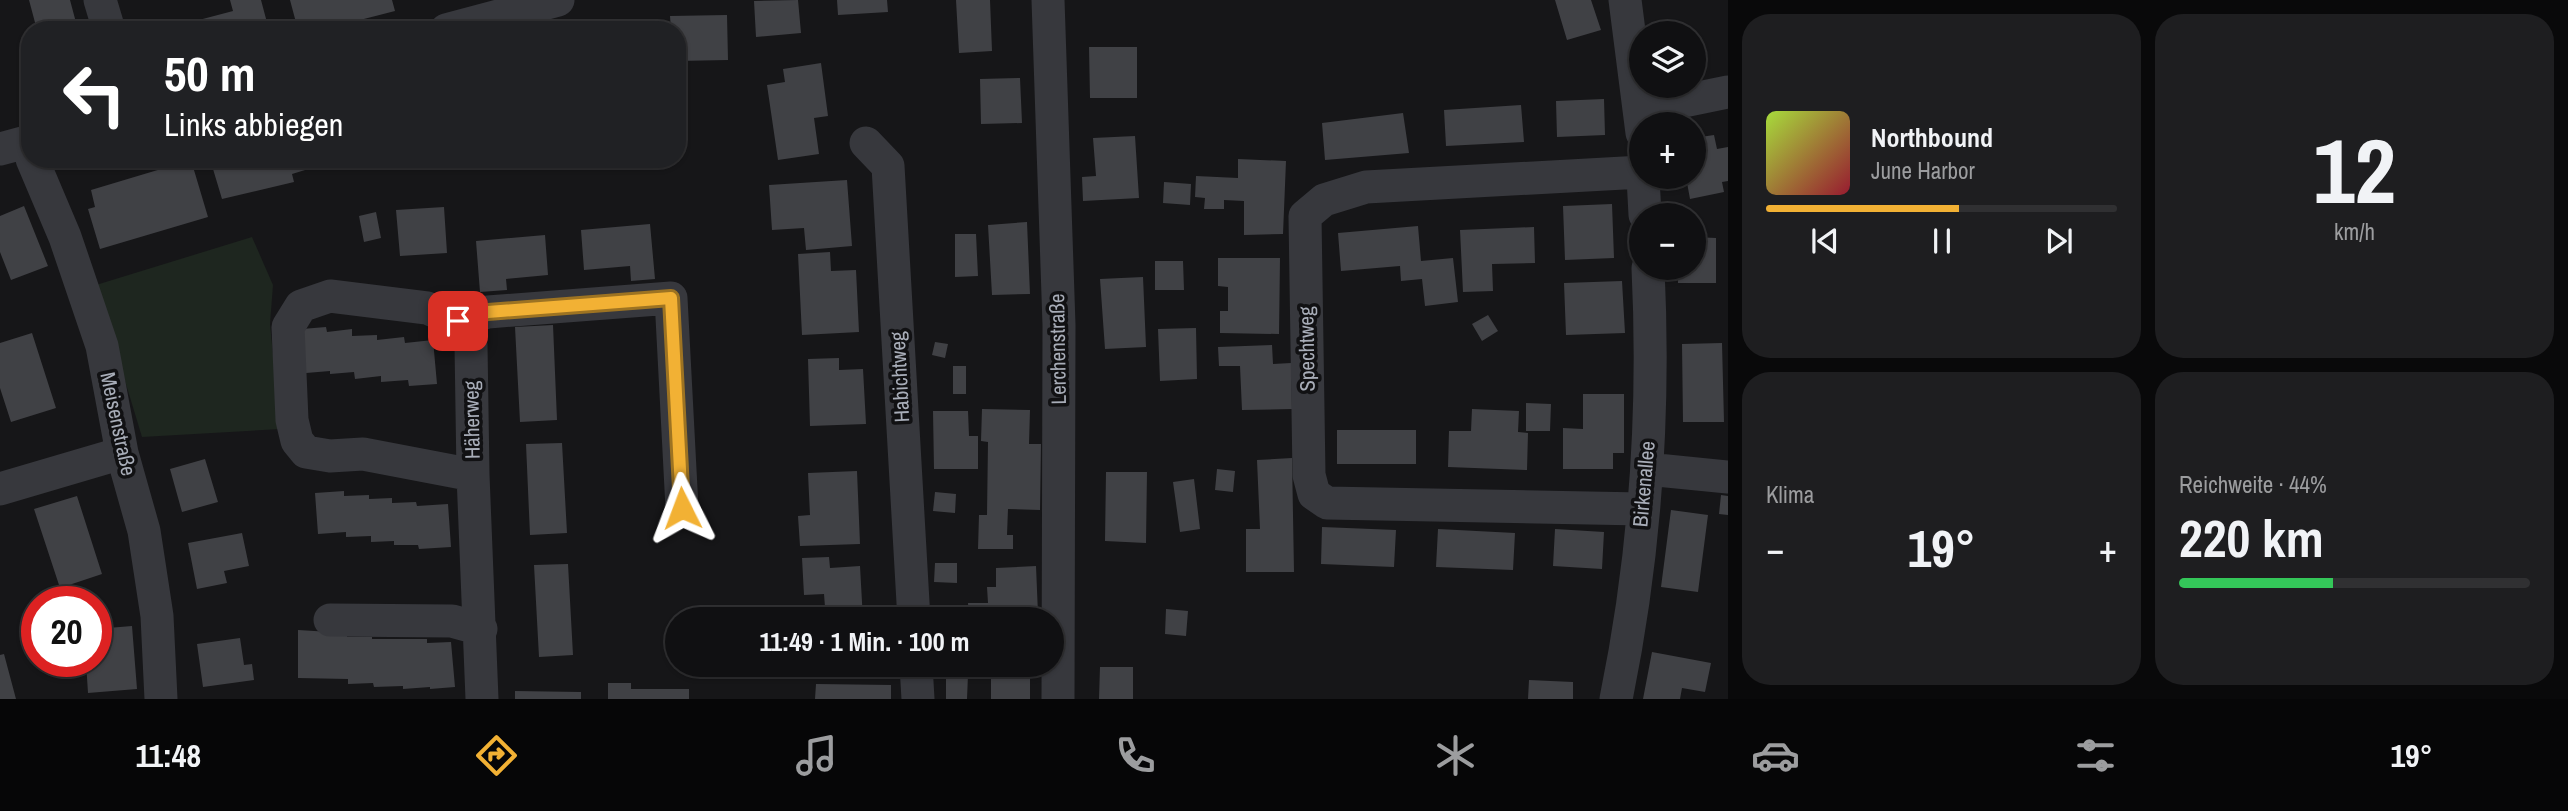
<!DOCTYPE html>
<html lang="de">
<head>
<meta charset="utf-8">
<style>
	body { margin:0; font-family:"Archivo Narrow",sans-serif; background:#1e1e20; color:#f1f3f6; height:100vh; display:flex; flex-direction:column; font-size:26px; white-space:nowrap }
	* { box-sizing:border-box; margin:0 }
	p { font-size:23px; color:#9c9d9f }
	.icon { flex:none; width:38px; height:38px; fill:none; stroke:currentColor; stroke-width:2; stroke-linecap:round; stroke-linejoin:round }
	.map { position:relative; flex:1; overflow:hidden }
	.drawer { display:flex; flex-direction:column; gap:14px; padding:14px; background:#09090a; width:840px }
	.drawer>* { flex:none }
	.hud { position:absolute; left:21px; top:21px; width:665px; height:147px; border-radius:28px; box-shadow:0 2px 5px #0004,0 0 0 2px #303032; background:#202124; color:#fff; overflow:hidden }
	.controls { position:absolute; left:1629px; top:21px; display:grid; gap:14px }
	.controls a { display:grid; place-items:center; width:77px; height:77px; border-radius:50%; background:#101012; box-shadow:0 2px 5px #0004,0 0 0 2px #303032; font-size:35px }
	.speed { position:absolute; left:21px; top:586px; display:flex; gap:14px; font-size:35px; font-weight:700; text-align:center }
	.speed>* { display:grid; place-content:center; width:91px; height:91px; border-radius:50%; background:#101012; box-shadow:0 2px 5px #0004,0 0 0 2px #303032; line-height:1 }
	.speed .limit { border:10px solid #d22; background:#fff; color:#111 }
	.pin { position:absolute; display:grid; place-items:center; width:60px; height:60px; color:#fff; margin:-30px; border-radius:14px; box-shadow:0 4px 10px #0006 }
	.me { position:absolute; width:77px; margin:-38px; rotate:357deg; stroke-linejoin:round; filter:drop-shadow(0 0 5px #0008) }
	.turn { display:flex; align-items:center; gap:24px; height:147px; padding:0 28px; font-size:32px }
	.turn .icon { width:91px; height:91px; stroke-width:2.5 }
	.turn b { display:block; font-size:49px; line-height:60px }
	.big { font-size:52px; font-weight:700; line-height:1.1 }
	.drawer .tile { flex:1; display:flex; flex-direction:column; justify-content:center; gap:10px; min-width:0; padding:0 24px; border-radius:28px; background:#1e1e20 }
	.drawer .dial { align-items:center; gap:0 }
	.dial b { font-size:91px; line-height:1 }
	.song { display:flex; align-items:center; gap:21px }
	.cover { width:84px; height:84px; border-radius:10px; background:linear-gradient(135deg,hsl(80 70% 55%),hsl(350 70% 35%)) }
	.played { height:7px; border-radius:4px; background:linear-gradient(90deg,#f2b134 55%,#303032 55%) }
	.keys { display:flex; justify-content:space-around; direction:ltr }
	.heat { display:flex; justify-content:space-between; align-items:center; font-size:38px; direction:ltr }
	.charge { height:10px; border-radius:5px; background:linear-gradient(90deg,#34c759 44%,#303032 0) }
	.drawer .tiles { flex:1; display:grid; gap:14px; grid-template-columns:repeat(2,1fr) }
	.trip { position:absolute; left:665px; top:607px; width:399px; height:70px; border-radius:35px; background:#101012; box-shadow:0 2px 5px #0004,0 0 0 2px #303032; font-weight:700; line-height:70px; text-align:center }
	.dock { display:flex; height:112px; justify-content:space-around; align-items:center; background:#060607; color:#9c9d9f }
	.dock .icon { width:49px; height:49px }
	.dock .selected { color:#f2b134 }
	.dock b { font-size:32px; color:#f1f3f6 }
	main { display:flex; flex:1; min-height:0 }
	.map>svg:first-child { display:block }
	.green { fill:#1e261f }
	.building { fill:#404145 }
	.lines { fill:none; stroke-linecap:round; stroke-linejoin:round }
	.minor { stroke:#37383d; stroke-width:33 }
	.route-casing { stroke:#9d7322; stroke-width:18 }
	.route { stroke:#f2b134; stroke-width:12 }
	.labels { text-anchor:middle; stroke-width:7; stroke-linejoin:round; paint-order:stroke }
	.street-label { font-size:21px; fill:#a8adb8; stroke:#111113 }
</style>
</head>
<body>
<main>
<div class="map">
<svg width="1728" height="699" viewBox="0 0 1728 699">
	<rect width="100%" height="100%" fill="#161618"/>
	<!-- green -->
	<path class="green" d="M252,237L273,285L270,324L280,429L142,437L96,285Z"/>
	<!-- building -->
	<path class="building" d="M29,0H70L78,30H37Z
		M230,0H261L269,30H161L233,11Z
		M290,0H392L395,11L321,30H298Z
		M798,0L801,33L756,37L754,1Z
		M837,0H887L888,12L838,15Z
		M956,0H990L992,51L959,53Z
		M1555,0H1591L1601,30L1567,40Z
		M727,15L728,60L677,61V30H671L670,16Z
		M1089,47H1137V98H1090Z
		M821,63L828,116L814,118L819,154L778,160L767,85L785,82L783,69Z
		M1020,78L1022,123L981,124L980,79Z
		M1604,99L1605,135L1557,137L1556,101Z
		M1521,105L1524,142L1446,146L1444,110Z
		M1403,113L1409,153L1325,160L1322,123Z
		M1714,135L1717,149L1728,147V181L1722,182L1724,192L1690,199L1686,177H1694V138Z
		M1135,136L1139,198L1083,201L1082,177L1096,176L1093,138Z
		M210,159H338V160L292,174L294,182L222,199Z
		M1238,159L1286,161L1283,234L1244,235V201L1224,200V209H1204L1205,198L1195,197L1196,176L1238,178Z
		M191,160L208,217L100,249L88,209L95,207L91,190Z
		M847,180L852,246L806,250L804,228L772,230L769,185Z
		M1164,182L1191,184L1190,205L1163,203Z
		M1612,204L1614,258L1565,260L1563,206Z
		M24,206L48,266L11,280L0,252V216Z
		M444,207L447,253L400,256L396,210Z
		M376,212L381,238L364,242L359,216Z
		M1027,222L1030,294L992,295L988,225Z
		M650,224L655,279L631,281L630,266L584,270L581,230Z
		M1418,226L1421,261L1453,258L1458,302L1425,306L1422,279L1401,281L1400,266L1341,271L1338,233Z
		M1534,227L1535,263L1492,264L1493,291L1463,292L1460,230Z
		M955,234H976L978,276L955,277Z
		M545,235L548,275L506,279L507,290L480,292L476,241Z
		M1694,237L1716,238V283H1678V268H1694Z
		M830,252L831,271L856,270L859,332L802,335L798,254Z
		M1218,258H1280L1279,334L1220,333V311H1228V287L1218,286Z
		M1155,261H1183L1184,290H1155Z
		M1143,277L1146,347L1105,349L1100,279Z
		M1622,281L1625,333L1566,335L1564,283Z
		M1488,315L1498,331L1482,341L1472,324Z
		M553,325L557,420L520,422L515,327Z
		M326,327L327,332L352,329V336L377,335V340L404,337L405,343L433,340L437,384L409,386L408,380L381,382V376L355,379L354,372L330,374V371L306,373L302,329Z
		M1196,328L1197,379L1160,381L1158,329Z
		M32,333L56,408L11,422L0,388V343Z
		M935,342L948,344L945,358L932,355Z
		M1722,343L1724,422H1683L1682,344Z
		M1272,345L1273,364L1291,363L1292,409L1242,410L1240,366H1219L1218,347Z
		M839,358V370L863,369L866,424L810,426L808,359Z
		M953,366H966V394H953Z
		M1583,394H1624V453H1613V469H1563V428L1583,429Z
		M1526,403L1551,404L1550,431H1526Z
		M982,409L1030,410L1029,444H1041L1040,510L1008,509L1007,535H1013V549H978L979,515H987L988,442L981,441Z
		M1472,409L1519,411L1518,432L1528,433L1527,470L1448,467L1449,431H1471Z
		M933,411H968L969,436H978V469H934Z
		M1337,430H1416V464H1337Z
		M562,443L567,533L530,535L526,444Z
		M1292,458L1294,572H1246V529H1260L1257,460Z
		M205,459L218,502L182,512L170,469Z
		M1217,469L1235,471L1233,492L1215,490Z
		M857,471L860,544L800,546L798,516L810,515L808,473Z
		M1106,472H1147L1146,543L1105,541Z
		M1194,479L1200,529L1180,532L1173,482Z
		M344,491V496L369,495V499L392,498V503L416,502L417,506L448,504L451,547L419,549L418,545H394V541L371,542V536L346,537V532L318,534L315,493Z
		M935,492L956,494L955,513L933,511Z
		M1721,495L1728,496V515L1719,514Z
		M77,496L102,574L60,588L34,509Z
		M1671,510L1708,515L1698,592L1661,587Z
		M1322,527L1396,530L1394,567L1321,564Z
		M1438,529L1515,533L1513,570L1436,567Z
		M1555,529L1604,532L1602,569L1553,566Z
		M242,533L249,566L224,571L227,583L197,589L188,543Z
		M829,557L830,568L860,566L863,620H826L824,594L804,595L802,558Z
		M935,563H957V583L934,582Z
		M568,564L573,655L539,657L534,565Z
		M1036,566L1038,614L1015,615V620H969L968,603H988L987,587H996V568Z
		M1166,609L1188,611L1186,636L1165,634Z
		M132,626L137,689L88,693L86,662H96V629Z
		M298,630L347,633V637H372V639H427V643L451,642L455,687L430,689V687L403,689V686L374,687L373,683L348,684V679L298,678Z
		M240,638L244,665L252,664L254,680L203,687L197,644Z
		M1652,652L1711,663L1705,692L1682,688L1680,699H1643Z
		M4,654L16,699H0V655Z
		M991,665H1030V699H991Z
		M1100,667H1133V699H1099Z
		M946,675H968L967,699H946Z
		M1529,680L1573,682V699H1528Z
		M608,683H631V689H689V699H608Z
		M816,684L891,685V699H815Z
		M515,691L581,692V699H515Z"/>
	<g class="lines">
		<!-- minor -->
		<path class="minor" d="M100,0L109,30
			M1048,0L1059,325L1058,699
			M1625,0L1642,133
			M446,30L558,0
			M1640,110L1728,92
			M866,143L888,166L914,620
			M0,149L30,141
			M32,159L65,237L102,346L122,453L144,531L157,616L161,699
			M1642,172L1366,187L1324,200L1305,216L1309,475L1314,494L1327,503L1642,509
			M1643,177L1645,215
			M458,321L488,312L671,298L682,508
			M1647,469L1728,477
			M473,475L363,454L330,456L306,452L297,441L292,420L288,327L301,306L330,296L427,308L458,321L471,345L473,475L482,699
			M0,489L122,453
			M330,620L452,621L481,629
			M916,665L918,699
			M1616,699C1645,558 1655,412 1648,268"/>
	</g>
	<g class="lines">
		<!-- route casing -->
		<g class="route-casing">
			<path id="route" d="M458,321L488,312L671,298L682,508"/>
		</g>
		<!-- route -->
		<use href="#route" class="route"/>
	</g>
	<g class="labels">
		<!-- street labels -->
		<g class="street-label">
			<text transform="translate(1058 349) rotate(-91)" y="7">Lerchenstraße</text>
			<text transform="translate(1307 349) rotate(-91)" y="7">Spechtweg</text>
			<text transform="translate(900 377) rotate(-93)" y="7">Habichtweg</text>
			<text transform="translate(472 420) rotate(-91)" y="7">Häherweg</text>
			<text transform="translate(118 424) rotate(78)" y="7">Meisenstraße</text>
			<text transform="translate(1644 484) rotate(-85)" y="7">Birkenallee</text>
		</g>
	</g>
</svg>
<div class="controls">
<a><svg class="icon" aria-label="layers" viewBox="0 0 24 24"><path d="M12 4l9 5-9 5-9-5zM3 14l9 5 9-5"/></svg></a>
<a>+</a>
<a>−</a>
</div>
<div class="speed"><div class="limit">20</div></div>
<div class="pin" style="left:458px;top:321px;background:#d93025"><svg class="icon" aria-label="arrive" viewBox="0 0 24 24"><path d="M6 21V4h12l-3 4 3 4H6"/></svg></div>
<svg class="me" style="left:682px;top:508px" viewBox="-20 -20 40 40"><path d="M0-17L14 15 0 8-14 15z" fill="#f2b134" stroke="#fff" stroke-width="4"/></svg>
<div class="trip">11:49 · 1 Min. · 100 m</div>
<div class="hud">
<div class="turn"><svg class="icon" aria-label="left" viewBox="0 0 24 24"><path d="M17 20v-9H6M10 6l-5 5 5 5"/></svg><div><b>50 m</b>Links abbiegen</div></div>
</div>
</div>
<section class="drawer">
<div class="tiles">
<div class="tile">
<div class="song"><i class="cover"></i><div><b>Northbound</b><p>June Harbor</p></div></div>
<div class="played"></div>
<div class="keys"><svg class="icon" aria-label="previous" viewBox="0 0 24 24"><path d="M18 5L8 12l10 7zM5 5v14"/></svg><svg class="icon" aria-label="pause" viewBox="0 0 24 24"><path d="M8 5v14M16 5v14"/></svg><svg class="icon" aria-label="next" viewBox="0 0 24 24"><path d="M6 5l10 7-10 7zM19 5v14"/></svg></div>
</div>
<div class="tile dial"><b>12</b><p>km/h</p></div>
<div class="tile"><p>Klima</p>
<div class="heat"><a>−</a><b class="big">19°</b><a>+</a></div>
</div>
<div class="tile"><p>Reichweite · 44%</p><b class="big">220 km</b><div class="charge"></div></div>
</div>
</section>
</main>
<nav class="dock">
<b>11:48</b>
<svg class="icon selected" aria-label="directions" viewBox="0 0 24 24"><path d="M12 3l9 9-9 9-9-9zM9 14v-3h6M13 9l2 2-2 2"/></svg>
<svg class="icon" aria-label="music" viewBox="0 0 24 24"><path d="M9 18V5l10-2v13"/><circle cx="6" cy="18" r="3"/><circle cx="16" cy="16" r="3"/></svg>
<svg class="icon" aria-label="phone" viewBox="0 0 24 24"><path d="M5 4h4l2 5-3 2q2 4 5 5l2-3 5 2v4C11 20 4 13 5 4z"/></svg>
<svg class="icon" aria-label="climate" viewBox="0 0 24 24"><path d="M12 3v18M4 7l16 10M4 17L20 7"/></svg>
<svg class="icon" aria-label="car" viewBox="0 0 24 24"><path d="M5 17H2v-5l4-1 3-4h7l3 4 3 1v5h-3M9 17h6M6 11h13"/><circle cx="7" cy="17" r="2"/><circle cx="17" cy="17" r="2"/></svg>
<svg class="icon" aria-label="filters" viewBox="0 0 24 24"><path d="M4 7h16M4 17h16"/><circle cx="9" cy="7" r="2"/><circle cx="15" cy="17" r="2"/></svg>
<b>19°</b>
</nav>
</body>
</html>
